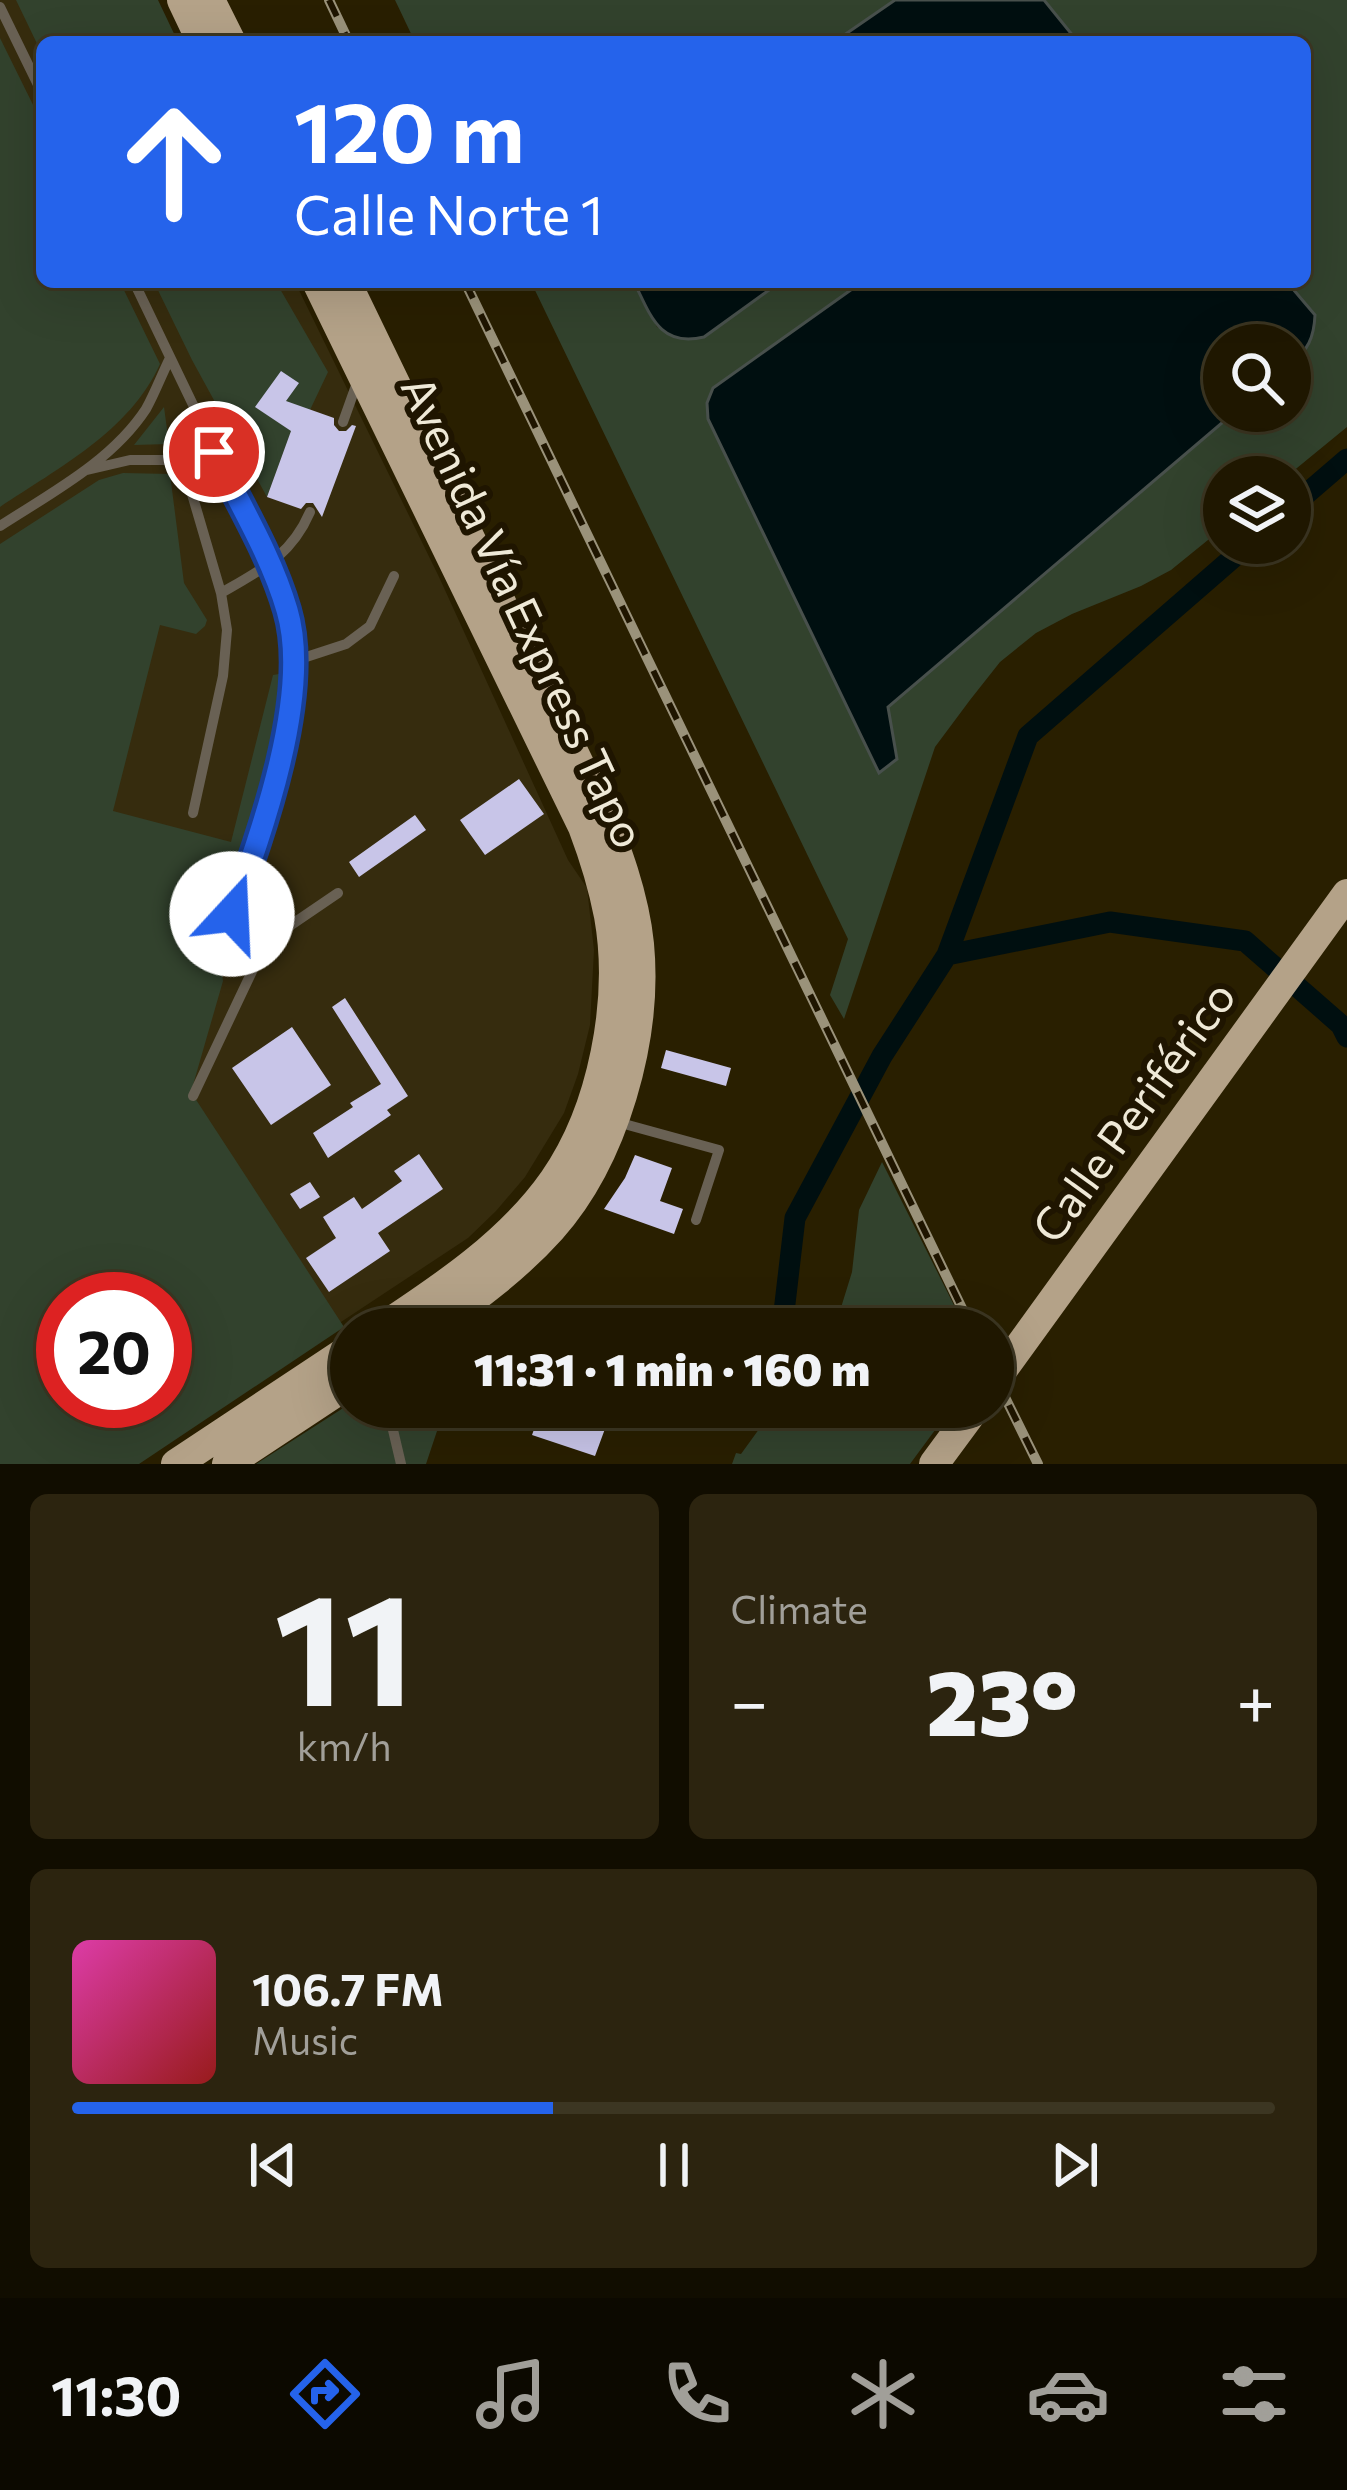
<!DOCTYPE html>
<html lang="en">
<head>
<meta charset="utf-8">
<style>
	body { margin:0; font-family:Commissioner,sans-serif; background:#2c240f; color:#f1f3f6; height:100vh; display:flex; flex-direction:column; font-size:45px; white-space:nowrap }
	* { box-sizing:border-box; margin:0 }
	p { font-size:39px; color:#a19f99 }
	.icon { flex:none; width:66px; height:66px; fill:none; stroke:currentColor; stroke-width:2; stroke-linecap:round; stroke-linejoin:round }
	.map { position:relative; height:1464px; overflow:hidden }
	.sheet { display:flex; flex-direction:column; gap:30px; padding:30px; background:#110d00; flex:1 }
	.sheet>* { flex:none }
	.guide { position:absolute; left:36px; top:36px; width:1275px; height:252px; border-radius:18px; box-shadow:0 12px 48px #0002,0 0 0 3px #3c3622; background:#2563eb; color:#fff; overflow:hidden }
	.controls { position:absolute; left:1203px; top:324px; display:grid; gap:24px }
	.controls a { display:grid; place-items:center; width:108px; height:108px; border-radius:50%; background:#1f1700; box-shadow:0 12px 48px #0002,0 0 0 3px #3c3622; font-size:60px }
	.speed { position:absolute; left:36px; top:1272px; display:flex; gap:24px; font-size:60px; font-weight:700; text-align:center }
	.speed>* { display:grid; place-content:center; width:156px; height:156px; border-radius:50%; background:#1f1700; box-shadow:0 12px 48px #0002,0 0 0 3px #3c3622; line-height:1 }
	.speed .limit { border:18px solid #d22; background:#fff; color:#111 }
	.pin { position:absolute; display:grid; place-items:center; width:102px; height:102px; color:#fff; margin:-51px; border:6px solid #fff; border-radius:50%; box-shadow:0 3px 12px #0007 }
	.me { position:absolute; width:132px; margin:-66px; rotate:20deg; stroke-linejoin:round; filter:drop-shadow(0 0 9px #0008) }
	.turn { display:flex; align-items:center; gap:42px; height:252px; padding:0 60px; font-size:54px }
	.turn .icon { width:156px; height:156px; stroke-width:2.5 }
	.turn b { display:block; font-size:84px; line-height:102px }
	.big { font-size:90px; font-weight:800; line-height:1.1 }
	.sheet .card { flex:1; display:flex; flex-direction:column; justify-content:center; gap:18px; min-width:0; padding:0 42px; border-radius:18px; background:#2c240f }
	.sheet .dial { align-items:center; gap:0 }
	.dial b { font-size:156px; line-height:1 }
	.song { display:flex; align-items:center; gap:36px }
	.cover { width:144px; height:144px; border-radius:18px; background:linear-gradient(135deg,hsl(320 70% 55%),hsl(0 70% 35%)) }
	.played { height:12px; border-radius:6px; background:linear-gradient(90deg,#2563eb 40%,#3c3622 40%) }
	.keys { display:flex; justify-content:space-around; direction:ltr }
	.heat { display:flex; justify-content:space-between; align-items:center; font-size:66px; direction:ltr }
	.sheet .tiles { flex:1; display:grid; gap:30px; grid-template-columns:1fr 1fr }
	.card:last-child { grid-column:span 2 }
	.trip { position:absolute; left:330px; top:1308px; width:684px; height:120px; border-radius:60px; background:#1f1700; box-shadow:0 12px 48px #0002,0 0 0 3px #3c3622; font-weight:800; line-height:120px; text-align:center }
	.menu { display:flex; height:192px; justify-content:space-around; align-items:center; background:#0c0900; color:#a19f99 }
	.menu .icon { width:84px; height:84px }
	.menu .current { color:#2563eb }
	.menu b { font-size:54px; color:#f1f3f6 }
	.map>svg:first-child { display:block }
	.built { fill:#362c0e; fill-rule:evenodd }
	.green { fill:#32422d; fill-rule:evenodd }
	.water { fill:#000f10; stroke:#48504c; stroke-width:3 }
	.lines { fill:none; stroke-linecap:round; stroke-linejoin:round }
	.canal { stroke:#000f10; stroke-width:21 }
	.building { fill:#c8c5e8 }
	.service { stroke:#696154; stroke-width:10 }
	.primary { stroke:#b4a288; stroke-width:30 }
	.rail-casing { stroke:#9a927a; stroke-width:10 }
	.rail { stroke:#1f1500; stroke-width:6; stroke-dasharray:18; stroke-linecap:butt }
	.primary-bridge { stroke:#b4a288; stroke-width:30 }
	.route-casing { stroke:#184099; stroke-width:30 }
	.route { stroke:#2563eb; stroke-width:21 }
	.labels { text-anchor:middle; stroke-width:12; stroke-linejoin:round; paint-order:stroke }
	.street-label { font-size:45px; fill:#efe9d7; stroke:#1f1500 }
</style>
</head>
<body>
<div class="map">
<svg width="1347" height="1464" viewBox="0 0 1347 1464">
	<rect width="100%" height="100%" fill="#291f00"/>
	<!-- built -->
	<path class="built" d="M0,0H156L42,42V282H295L439,577L568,860L587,888L594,950L590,1025L578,1074L564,1113L525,1177L496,1211L468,1238L126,1464H0ZM63,1299H165V1401H63Z"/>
	<!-- green -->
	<path class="green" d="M16,0H158L178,42H42V54Z
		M395,0H895L834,42H415Z
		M1044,0H1347V427L1286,477H1224V527L1171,570L1141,586L1072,614L1036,633L1000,662L970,700L935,747L844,1019L830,995L848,939L531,282H634L657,327L680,338L704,337L780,282H862L713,388L708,419L880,772L897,758L887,707L1236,411H1290V365L1301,356L1315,315L1287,282H1305V42H1078Z
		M0,38L42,123V282H120L160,364C130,431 58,468 0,507Z
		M154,282H276L328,372L310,410L300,407L267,497L192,360Z
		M164,407L169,444L134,445Z
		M123,473L170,474L184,583L207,620L205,626L196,634L160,625L113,811L231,842L273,675L279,674L275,721L259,802L214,921L223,981L191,1092L344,1327L139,1464H0V544L99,480ZM63,1299H165V1401H63Z
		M882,1162L966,1329H840L839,1314L852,1272L859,1210Z
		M351,1403V1407H445L426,1464H256Z
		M775,1407H952L910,1464H732L736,1453L741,1454Z"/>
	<!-- water -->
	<path class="water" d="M895,0H1044L1078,42H834Z
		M634,282H780L704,337C659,348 650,314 634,282Z
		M862,282H1287L1315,315C1314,338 1308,350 1290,365V345H1224V411H1236L888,707L897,759L879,773L708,419L707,403L713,388Z"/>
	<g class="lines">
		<!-- canal -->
		<path class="canal" d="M1290,508L1347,459
			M947,955L1110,922L1245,941L1341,1025L1347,1037
			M782,1329L795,1218L882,1056L947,955L1028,736L1250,543
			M690,1410L692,1407"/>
	</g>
	<!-- building -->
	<path class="building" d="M281,371L299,383L286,401L334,418V425L339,431H346L352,425L356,426L322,517L313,503H306L301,509L267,497L291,431L255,407Z
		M519,779L544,814L485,855L460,820Z
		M415,815L426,830L359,877L349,862Z
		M345,998L408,1096L387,1110L391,1115L328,1158L313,1133L353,1107L350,1103L381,1084L332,1007Z
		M292,1027L331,1085L271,1125L232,1068Z
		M666,1050L731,1068L726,1086L661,1068Z
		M419,1154L443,1189L378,1233L390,1251L329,1292L306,1258L336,1238L323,1217L354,1197L362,1209L402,1181L394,1171Z
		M635,1155L672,1168L660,1201L683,1209L674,1234L604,1209L625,1178Z
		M310,1182L320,1197L300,1209L290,1194Z
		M575,1311L619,1326L618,1329H569Z
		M542,1407H613L595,1456L532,1435Z"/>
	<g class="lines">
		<!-- service -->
		<path class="service" d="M0,7L42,93
			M134,282L270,565C276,582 285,600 289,617C308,710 264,827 232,914L266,942
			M343,422L358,380
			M87,470L130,460H182
			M0,526C51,493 112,461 146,409C155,393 162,374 170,358
			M221,593C261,570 291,556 310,512
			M294,661L346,644L370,626L394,576
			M193,813L223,676L227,630L221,593L182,460L196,413
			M193,1096L266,942L338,893
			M617,1122L719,1150L696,1220
			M371,1407L389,1413L401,1464"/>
		<!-- primary -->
		<path class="primary" d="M182,0L202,42
			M210,0L231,42
			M317,282L583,827C594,856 603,885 609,916C624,1000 603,1110 554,1180C510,1243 442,1288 380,1329
			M346,282L598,803C616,848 634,895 639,944C648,1038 614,1158 551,1229C516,1268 474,1299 431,1329
			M176,1464L351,1348
			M227,1464L351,1382
			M934,1464L976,1407"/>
		<!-- rail casing -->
		<g class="rail-casing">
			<path id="rail" d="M329,0L349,42
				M465,282L972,1329
				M993,1373L1038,1464"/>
		</g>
		<!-- rail -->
		<use href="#rail" class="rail"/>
		<!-- primary-bridge -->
		<path class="primary-bridge" d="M993,1383L1347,894"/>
	</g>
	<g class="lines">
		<!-- route casing -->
		<g class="route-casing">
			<path id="route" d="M214,452C239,503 271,555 287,610C312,694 261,834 232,914"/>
		</g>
		<!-- route -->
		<use href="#route" class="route"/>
	</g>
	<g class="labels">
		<!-- street labels -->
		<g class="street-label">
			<text transform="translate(523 612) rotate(65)" y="16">Avenida Vía Express Tapo</text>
			<text transform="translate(1134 1112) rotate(-54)" y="16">Calle Periférico</text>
		</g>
	</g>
</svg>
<div class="controls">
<a><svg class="icon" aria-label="search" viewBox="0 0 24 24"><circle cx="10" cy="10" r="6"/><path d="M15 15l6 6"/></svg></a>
<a><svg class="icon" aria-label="layers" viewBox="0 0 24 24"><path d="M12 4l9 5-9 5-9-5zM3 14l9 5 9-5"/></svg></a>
</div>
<div class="speed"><div class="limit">20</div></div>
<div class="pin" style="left:214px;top:452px;background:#d93025"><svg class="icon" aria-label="arrive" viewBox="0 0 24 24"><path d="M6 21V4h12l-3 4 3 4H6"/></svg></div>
<svg class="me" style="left:232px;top:914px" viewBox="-20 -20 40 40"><circle r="19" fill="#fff"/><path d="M0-13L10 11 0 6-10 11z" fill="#2563eb"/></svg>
<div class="trip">11:31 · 1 min · 160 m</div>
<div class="guide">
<div class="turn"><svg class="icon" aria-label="ahead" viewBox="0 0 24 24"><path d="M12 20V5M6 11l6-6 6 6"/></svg><div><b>120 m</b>Calle Norte 1</div></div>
</div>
</div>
<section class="sheet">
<div class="tiles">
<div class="card dial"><b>11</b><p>km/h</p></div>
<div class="card"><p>Climate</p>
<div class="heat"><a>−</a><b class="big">23°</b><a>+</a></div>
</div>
<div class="card">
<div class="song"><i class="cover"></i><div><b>106.7 FM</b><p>Music</p></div></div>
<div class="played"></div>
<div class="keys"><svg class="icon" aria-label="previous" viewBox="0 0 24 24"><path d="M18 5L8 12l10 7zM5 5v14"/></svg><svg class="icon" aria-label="pause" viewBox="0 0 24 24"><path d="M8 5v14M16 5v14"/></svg><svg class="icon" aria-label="next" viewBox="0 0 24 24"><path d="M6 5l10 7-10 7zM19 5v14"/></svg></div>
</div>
</div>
</section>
<nav class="menu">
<b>11:30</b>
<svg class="icon current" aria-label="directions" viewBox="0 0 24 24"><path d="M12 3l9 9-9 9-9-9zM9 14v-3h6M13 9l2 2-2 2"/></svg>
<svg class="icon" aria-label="music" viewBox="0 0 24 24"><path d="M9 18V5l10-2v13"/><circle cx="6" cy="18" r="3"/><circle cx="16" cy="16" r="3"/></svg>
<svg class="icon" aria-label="phone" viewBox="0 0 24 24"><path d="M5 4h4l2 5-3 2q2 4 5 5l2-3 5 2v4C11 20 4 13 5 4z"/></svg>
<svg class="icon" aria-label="climate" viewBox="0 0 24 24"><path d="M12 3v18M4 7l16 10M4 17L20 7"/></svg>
<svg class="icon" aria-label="car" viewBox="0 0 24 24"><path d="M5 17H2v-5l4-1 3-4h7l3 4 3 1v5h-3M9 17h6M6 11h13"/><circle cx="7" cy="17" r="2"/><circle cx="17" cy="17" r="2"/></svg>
<svg class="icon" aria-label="filters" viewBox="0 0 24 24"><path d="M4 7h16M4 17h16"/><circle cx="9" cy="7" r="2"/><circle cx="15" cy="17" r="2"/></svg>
</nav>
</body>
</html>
